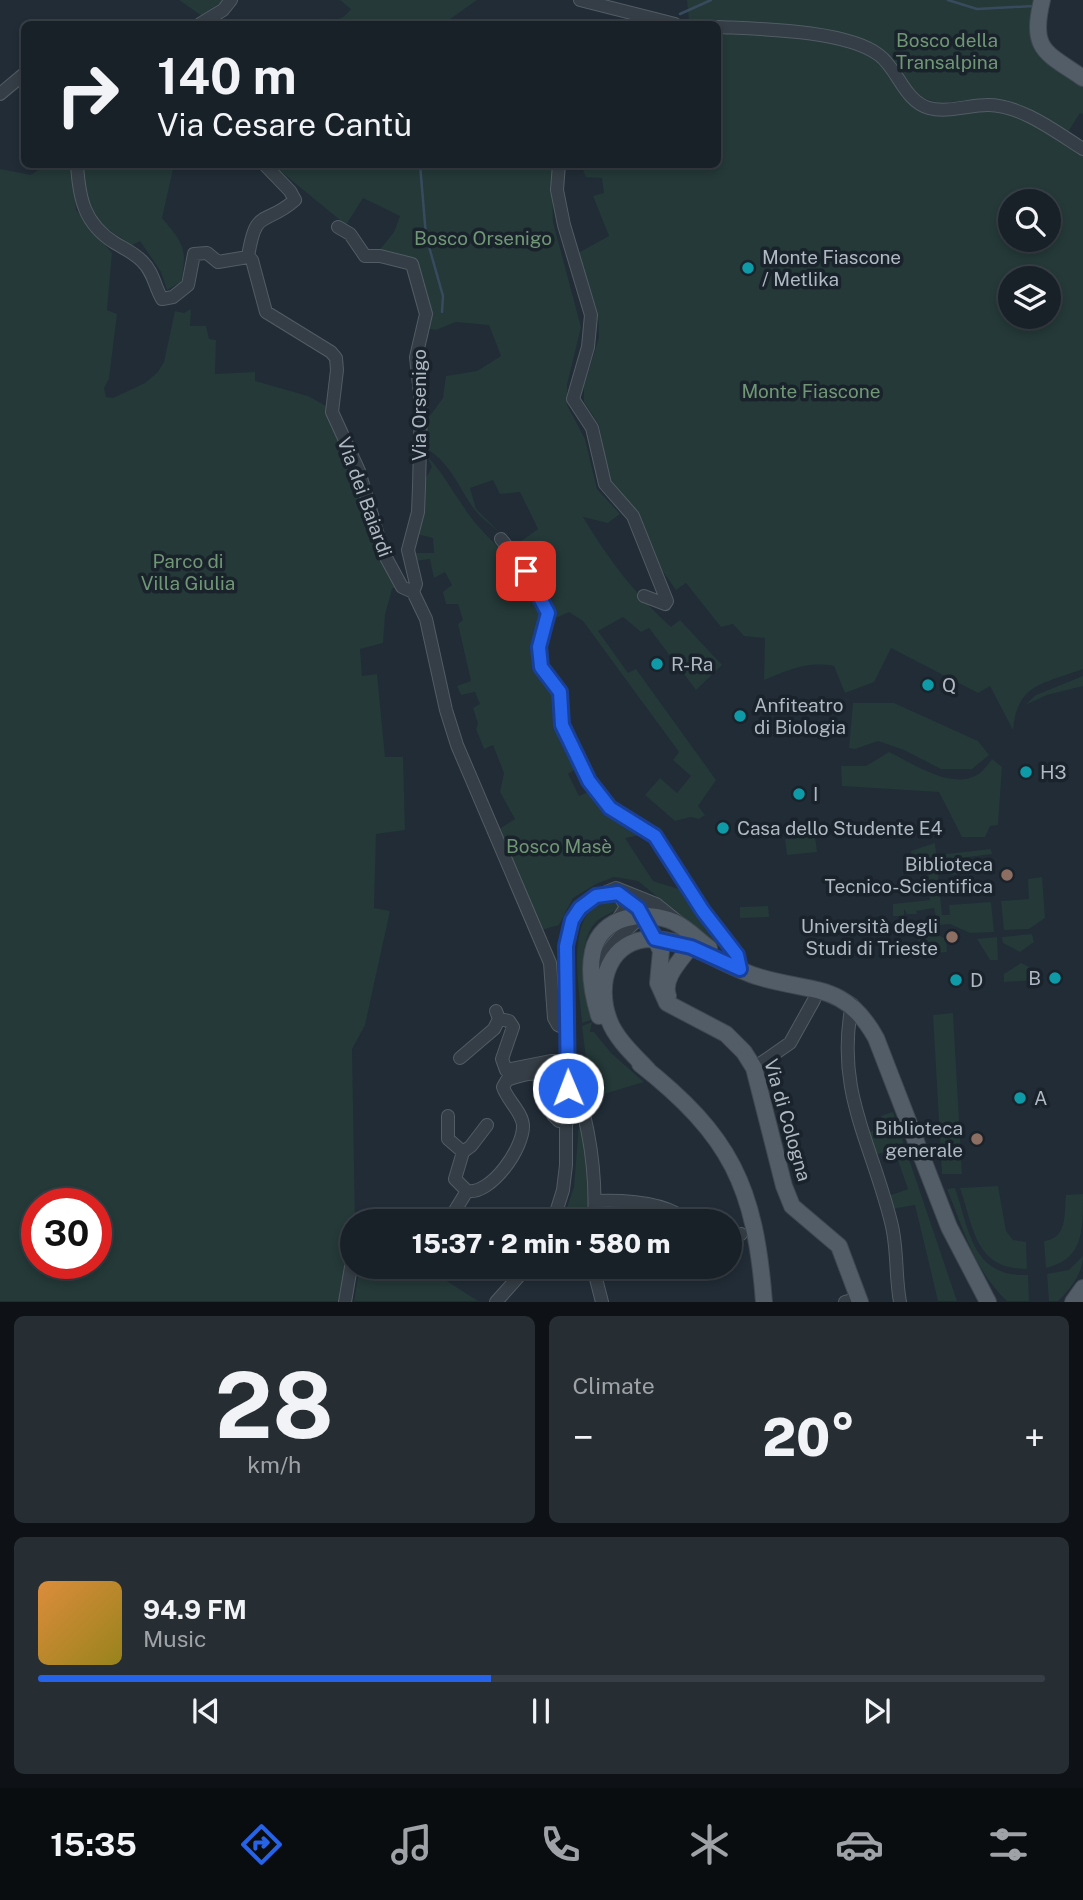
<!DOCTYPE html>
<html lang="en">
<head>
<meta charset="utf-8">
<style>
	body { margin:0; font-family:"Public Sans",sans-serif; background:#262e34; color:#f1f3f6; height:100vh; display:flex; flex-direction:column; font-size:26px; white-space:nowrap }
	* { box-sizing:border-box; margin:0 }
	p { font-size:23px; color:#9fa3a8 }
	.icon { flex:none; width:38px; height:38px; fill:none; stroke:currentColor; stroke-width:2; stroke-linecap:round; stroke-linejoin:round }
	.map { position:relative; height:1302px; overflow:hidden }
	.drawer { display:flex; flex-direction:column; gap:14px; padding:14px; background:#0e1216; flex:1 }
	.drawer>* { flex:none }
	.top-card { position:absolute; left:21px; top:21px; width:700px; height:147px; border-radius:10px; box-shadow:0 4px 10px #0003,0 0 0 2px #373e45; background:#192128; color:#f1f3f6; overflow:hidden }
	.tools { position:absolute; left:998px; top:189px; display:grid; gap:14px }
	.tools a { display:grid; place-items:center; width:63px; height:63px; border-radius:50%; background:#192128; box-shadow:0 4px 10px #0003,0 0 0 2px #373e45; font-size:35px }
	.speed { position:absolute; left:21px; top:1188px; display:flex; gap:14px; font-size:35px; font-weight:700; text-align:center }
	.speed>* { display:grid; place-content:center; width:91px; height:91px; border-radius:50%; background:#192128; box-shadow:0 4px 10px #0003,0 0 0 2px #373e45; line-height:1 }
	.speed .limit { border:10px solid #d22; background:#fff; color:#111 }
	.pin { position:absolute; display:grid; place-items:center; width:60px; height:60px; color:#fff; margin:-30px; border-radius:14px; box-shadow:0 4px 10px #0006 }
	.me { position:absolute; width:77px; margin:-38px; rotate:359deg; stroke-linejoin:round; filter:drop-shadow(0 0 5px #0008) }
	.turn { display:flex; align-items:center; gap:24px; height:147px; padding:0 21px; font-size:32px }
	.turn .icon { width:91px; height:91px; stroke-width:2.5 }
	.turn b { display:block; font-size:49px; line-height:60px }
	.big { font-size:52px; font-weight:800; line-height:1.1 }
	.drawer .card { flex:1; display:flex; flex-direction:column; justify-content:center; gap:10px; min-width:0; padding:0 24px; border-radius:10px; background:#262e34 }
	.drawer .dial { align-items:center; gap:0 }
	.dial b { font-size:91px; line-height:1 }
	.song { display:flex; align-items:center; gap:21px }
	.cover { width:84px; height:84px; border-radius:10px; background:linear-gradient(135deg,hsl(30 70% 55%),hsl(50 70% 35%)) }
	.played { height:7px; border-radius:4px; background:linear-gradient(90deg,#2563eb 45%,#373e45 45%) }
	.keys { display:flex; justify-content:space-around; direction:ltr }
	.heat { display:flex; justify-content:space-between; align-items:center; font-size:38px; direction:ltr }
	.drawer .tiles { flex:1; display:grid; gap:14px; grid-template-columns:1fr 1fr }
	.card:last-child { grid-column:span 2 }
	.trip { position:absolute; left:340px; top:1209px; width:402px; height:70px; border-radius:35px; background:#192128; box-shadow:0 4px 10px #0003,0 0 0 2px #373e45; font-weight:800; line-height:70px; text-align:center }
	.dock { display:flex; height:112px; justify-content:space-around; align-items:center; background:#0a0d10; color:#9fa3a8 }
	.dock .icon { width:49px; height:49px }
	.dock .selected { color:#2563eb }
	.dock b { font-size:32px; color:#f1f3f6 }
	.map>svg:first-child { display:block }
	.green { fill:#243938; fill-rule:evenodd }
	.lines { fill:none; stroke-linecap:round; stroke-linejoin:round }
	.stream { stroke:#384b5e; stroke-width:2.5 }
	.minor-casing { stroke:#525c64; stroke-width:14 }
	.major-casing { stroke:#3e4750; stroke-width:18 }
	.minor { stroke:#353e46; stroke-width:12 }
	.major { stroke:#535d67; stroke-width:16 }
	.route-casing { stroke:#184099; stroke-width:18 }
	.route { stroke:#2563eb; stroke-width:12 }
	.culture-dot { fill:#0f9aa8; stroke:#1a232b; stroke-width:2.5 }
	.education-dot { fill:#8d6e63; stroke:#1a232b; stroke-width:2.5 }
	.labels { text-anchor:middle; stroke-width:7; stroke-linejoin:round; paint-order:stroke }
	.park-label { font-size:19px; fill:#709775; stroke:#1a232b }
	.poi-label { font-size:19px; fill:#afb9c3; stroke:#1a232b; text-anchor:start }
	.street-label { font-size:19px; fill:#afb9c3; stroke:#1a232b }
</style>
</head>
<body>
<div class="map">
<svg width="1083" height="1302" viewBox="0 0 1083 1302">
	<rect width="100%" height="100%" fill="#212c36"/>
	<!-- green -->
	<path class="green" d="M179,0H224L202,16Z
		M340,0H477L443,24H293C302,23 313,18 322,19C336,19 341,22 351,9Z
		M687,0H1033C1023,54 1042,59 1083,86V114L1080,113L1068,132L1010,101L988,98L940,103L923,98L911,88L887,53L877,46L812,27L689,21Z
		M718,31C759,34 842,34 875,58C890,69 902,89 913,103L1004,111L1028,121L1083,155V669C1044,684 1017,683 1013,730L990,686L978,693L891,648L874,682L845,693L834,666C807,661 789,670 764,680L765,638L744,636L733,624L721,627L686,583L676,590L659,566L640,517L610,481L599,425L584,402V386L599,337L598,313L578,253L609,236L593,196L604,193L602,178L586,177L581,165L718,164ZM1010,201H1048V240H1010ZM1010,278H1048V317H1010Z
		M45,165H72L76,210L112,253L107,310L117,314L109,379L104,388L106,397L113,398L145,383L158,372L164,362L175,311L184,313L191,309L190,326H206L209,339L216,340L215,374L255,372V381L308,396L326,406L399,585L392,589L385,615L383,643L360,649L362,676L377,674L385,757H403L405,830L376,834L374,908L390,911L365,1025L352,1049L355,1221L352,1222V1248L342,1301H0V169L31,175ZM37,1204H96V1264H37Z
		M84,165H174L162,218C183,243 188,248 181,282L167,290L161,272L140,241L132,245C90,218 86,214 84,165Z
		M273,165H552L553,222L581,327L567,385V405L585,439L597,489L620,514L608,523L583,517C607,557 636,596 671,627L680,620L722,665L696,690L649,628L641,632L623,617L598,631L628,673L636,669L716,780L698,806L705,815L699,819L691,817L675,821L645,795L660,778L677,793L691,776L673,760L679,752L583,621L569,612L556,618L539,578L513,547L538,529L520,492L500,494L493,480L470,488L476,509L500,533C490,524 479,517 472,506C457,484 448,459 423,447L426,421L443,398L446,376L477,371L501,356L489,325L456,322L436,330L426,328L428,295L414,261L378,252L394,232L400,216L363,198L346,225Z
		M427,456C447,477 459,504 478,526C498,549 523,567 536,596C555,636 509,649 554,693L553,725L577,768L568,774L579,796L588,792L607,813L645,834L625,838L653,881L685,891L730,956L638,881L614,877L596,884L573,898L559,925L541,930L496,831L515,819L500,792L504,773L493,745L484,749L476,729L478,724L473,708L480,704L475,692L461,695L457,686L471,681L458,624L463,620L458,604H446L443,592L452,585L445,572L434,578L430,559L415,561L414,553H434L433,538L416,534L425,479L432,467Z
		M1083,676V686L1047,695L1025,705L1036,695Z
		M853,703H894L978,741L989,755L972,769H941L904,750L878,741L855,749L849,748Z
		M889,752C912,763 951,790 977,775C983,772 988,764 992,759L1002,767L998,825L990,826L985,837H962L939,792L842,786L841,766H866Z
		M815,836L817,852L787,855L785,839Z
		M935,843L942,915H950L949,905L991,902L994,932L970,933L950,924L938,925L934,908L916,911L917,914H907L904,909V916H893V904L930,900L927,858L912,859L911,851Z
		M991,849L992,854L959,858L960,874L948,875L946,854Z
		M1042,877L1045,918L1029,929L1004,930L1001,901L1029,899L1028,879Z
		M610,898L619,903V907C612,914 603,915 596,922C575,945 583,993 591,1020L582,1023C580,989 562,910 610,898Z
		M768,906L769,917L740,918V907Z
		M932,932L946,939L947,952L923,954L916,935Z
		M1032,934L1034,942L1020,952L1003,943L1002,937Z
		M997,937L998,960H990L977,939Z
		M1021,963L1037,971L1038,980L1004,982V974Z
		M953,1013L962,1174H942L933,1015Z
		M592,1022L590,1032H594L611,1053L644,1082L591,1098L587,1072L598,1070L597,1066L587,1067L582,1026Z
		M893,1112L957,1301H938L915,1205L892,1209L889,1196L908,1189L894,1149L875,1155L867,1133L884,1126L881,1116Z
		M579,1124L583,1125L590,1187L588,1221L562,1222L574,1187Z
		M998,1186L1006,1231L1013,1240L1026,1242L1027,1269C975,1269 974,1229 960,1188Z
		M955,1188C970,1232 972,1277 1028,1275L1029,1301H1007C975,1272 963,1228 947,1189Z
		M1083,1194C1083,1233 1083,1259 1046,1268L1044,1241C1068,1238 1064,1214 1066,1195Z
		M1083,1256C1083,1273 1070,1290 1058,1301H1049L1047,1274L1069,1270Z
		M360,1267H425L478,1301H354Z"/>
	<g class="lines">
		<!-- stream -->
		<path class="stream" d="M948,0L977,9L1034,6
			M680,14L711,0
			M420,164L426,236L443,296L442,312"/>
		<!-- minor casing -->
		<g class="minor-casing">
			<path id="minor" d="M580,0L675,24
				M200,24L223,10L231,0
				M718,27C759,29 846,30 879,55C898,69 904,101 929,108C947,113 969,105 988,105C1021,105 1056,132 1083,149
				M0,94L24,74
				M77,164C79,198 84,224 115,243C125,249 134,253 142,261C154,273 154,285 162,299L173,297L188,285L194,254L207,253L218,262L248,257L252,260L266,312L331,352L336,358L337,370L332,412L359,471L383,552L402,587L413,592L426,619L446,710L457,745L550,963L554,1018L558,1025L567,1029
				M559,164L557,190L564,225L591,315L588,347L573,399L592,428L605,484L633,516L667,601L665,604L644,596
				M338,227L350,234L365,256H380L412,264L426,314L416,357L421,403L419,487L418,512L408,550L416,584L413,592
				M248,257C256,206 264,227 295,200L290,191L264,164
				M501,539L534,581L548,613L539,647L541,667L560,692L562,725L589,781L610,808L655,836L703,911L737,955L740,969
				M616,922L626,907L618,893
				M600,980C600,949 622,935 642,916
				M852,1004C835,1091 871,1141 891,1222C898,1248 895,1275 900,1302
				M499,1019L509,1021L513,1027L502,1059L506,1070L551,1061H567C587,1112 597,1166 594,1222
				M460,1058L494,1029L499,1019L496,1011
				M754,1068L790,1043L814,1000
				M448,1116V1139L463,1152L455,1179L467,1191L448,1222
				M463,1152L471,1146L487,1125
				M467,1191C491,1195 524,1148 523,1125C522,1112 507,1100 503,1087L507,1080C550,1064 549,1079 553,1115L559,1121L567,1122
				M595,1201C623,1200 667,1201 688,1222
				M402,1222L403,1219
				M553,1222L563,1190L566,1165V946C571,914 586,899 616,888L656,904L677,921
				M730,1236L741,1234
				M593,1267L602,1302
				M345,1302L352,1261
				M496,1302L527,1267
				M845,1302L859,1298"/>
		</g>
		<!-- major casing -->
		<g class="major-casing">
			<path id="major" d="M1042,0C1030,50 1045,52 1083,78
				M653,934L661,951L658,983L667,1003L726,1034L744,1052L754,1068L784,1186L792,1206L839,1246L860,1302
				M668,996C661,976 685,957 695,940
				M599,1016C593,996 588,972 593,951C601,916 644,909 674,922C687,928 698,940 709,948
				M640,1064C731,1136 755,1186 764,1302
				M648,1070C634,1055 616,1039 609,1020C595,983 609,938 654,939C693,941 723,966 759,977C812,993 845,982 876,1038L949,1227L988,1302
				M1073,1302L1083,1288"/>
		</g>
		<!-- minor -->
		<use href="#minor" class="minor"/>
		<!-- major -->
		<use href="#major" class="major"/>
	</g>
	<g class="lines">
		<!-- route casing -->
		<g class="route-casing">
			<path id="route" d="M526,571L548,613L539,647L541,667L560,692L562,725L589,781L610,808L655,836L703,911L737,955L740,969L691,947L655,939L638,908L618,893L596,896L580,908L572,920L566,946L568,1088"/>
		</g>
		<!-- route -->
		<use href="#route" class="route"/>
	</g>
	<!-- markers -->
	<g class="culture-dot">
		<circle cx="748" cy="268" r="7"/>
		<circle cx="657" cy="664" r="7"/>
		<circle cx="928" cy="685" r="7"/>
		<circle cx="740" cy="716" r="7"/>
		<circle cx="1026" cy="772" r="7"/>
		<circle cx="799" cy="794" r="7"/>
		<circle cx="723" cy="828" r="7"/>
		<circle cx="1055" cy="978" r="7"/>
		<circle cx="956" cy="980" r="7"/>
		<circle cx="1020" cy="1098" r="7"/>
	</g>
	<g class="education-dot">
		<circle cx="1007" cy="875" r="7"/>
		<circle cx="952" cy="937" r="7"/>
		<circle cx="977" cy="1139" r="7"/>
	</g>
	<g class="labels">
		<!-- park labels -->
		<g class="park-label">
			<text x="947" y="47">Bosco della<tspan x="947" dy="22">Transalpina</tspan></text>
			<text x="483" y="245">Bosco Orsenigo</text>
			<text x="811" y="398">Monte Fiascone</text>
			<text x="188" y="568">Parco di<tspan x="188" dy="22">Villa Giulia</tspan></text>
			<text x="559" y="853">Bosco Masè</text>
		</g>
		<!-- poi labels -->
		<g class="poi-label">
			<text x="762" y="264">Monte Fiascone<tspan x="762" dy="22">/ Metlika</tspan></text>
			<text x="671" y="671">R-Ra</text>
			<text x="942" y="692">Q</text>
			<text x="754" y="712">Anfiteatro<tspan x="754" dy="22">di Biologia</tspan></text>
			<text x="1040" y="779">H3</text>
			<text x="813" y="801">I</text>
			<text x="737" y="835">Casa dello Studente E4</text>
			<text x="993" y="871" text-anchor="end">Biblioteca<tspan x="993" dy="22">Tecnico-Scientifica</tspan></text>
			<text x="938" y="933" text-anchor="end">Università degli<tspan x="938" dy="22">Studi di Trieste</tspan></text>
			<text x="1041" y="985" text-anchor="end">B</text>
			<text x="970" y="987">D</text>
			<text x="1034" y="1105">A</text>
			<text x="963" y="1135" text-anchor="end">Biblioteca<tspan x="963" dy="22">generale</tspan></text>
		</g>
		<!-- street labels -->
		<g class="street-label">
			<text transform="translate(419 405) rotate(-90)" y="7">Via Orsenigo</text>
			<text transform="translate(365 497) rotate(70)" y="7">Via dei Baiardi</text>
			<text transform="translate(788 1120) rotate(74)" y="7">Via di Cologna</text>
		</g>
	</g>
</svg>
<div class="tools">
<a><svg class="icon" aria-label="search" viewBox="0 0 24 24"><circle cx="10" cy="10" r="6"/><path d="M15 15l6 6"/></svg></a>
<a><svg class="icon" aria-label="layers" viewBox="0 0 24 24"><path d="M12 4l9 5-9 5-9-5zM3 14l9 5 9-5"/></svg></a>
</div>
<div class="speed"><div class="limit">30</div></div>
<div class="pin" style="left:526px;top:571px;background:#d93025"><svg class="icon" aria-label="arrive" viewBox="0 0 24 24"><path d="M6 21V4h12l-3 4 3 4H6"/></svg></div>
<svg class="me" style="left:568px;top:1088px" viewBox="-20 -20 40 40"><circle r="17" fill="#2563eb" stroke="#fff" stroke-width="3"/><path d="M0-11L8 9 0 5-8 9z" fill="#fff"/></svg>
<div class="trip">15:37 · 2 min · 580 m</div>
<div class="top-card">
<div class="turn"><svg class="icon" aria-label="right" viewBox="0 0 24 24"><path d="M7 20v-9h11M14 6l5 5-5 5"/></svg><div><b>140 m</b>Via Cesare Cantù</div></div>
</div>
</div>
<section class="drawer">
<div class="tiles">
<div class="card dial"><b>28</b><p>km/h</p></div>
<div class="card"><p>Climate</p>
<div class="heat"><a>−</a><b class="big">20°</b><a>+</a></div>
</div>
<div class="card">
<div class="song"><i class="cover"></i><div><b>94.9 FM</b><p>Music</p></div></div>
<div class="played"></div>
<div class="keys"><svg class="icon" aria-label="previous" viewBox="0 0 24 24"><path d="M18 5L8 12l10 7zM5 5v14"/></svg><svg class="icon" aria-label="pause" viewBox="0 0 24 24"><path d="M8 5v14M16 5v14"/></svg><svg class="icon" aria-label="next" viewBox="0 0 24 24"><path d="M6 5l10 7-10 7zM19 5v14"/></svg></div>
</div>
</div>
</section>
<nav class="dock">
<b>15:35</b>
<svg class="icon selected" aria-label="directions" viewBox="0 0 24 24"><path d="M12 3l9 9-9 9-9-9zM9 14v-3h6M13 9l2 2-2 2"/></svg>
<svg class="icon" aria-label="music" viewBox="0 0 24 24"><path d="M9 18V5l10-2v13"/><circle cx="6" cy="18" r="3"/><circle cx="16" cy="16" r="3"/></svg>
<svg class="icon" aria-label="phone" viewBox="0 0 24 24"><path d="M5 4h4l2 5-3 2q2 4 5 5l2-3 5 2v4C11 20 4 13 5 4z"/></svg>
<svg class="icon" aria-label="climate" viewBox="0 0 24 24"><path d="M12 3v18M4 7l16 10M4 17L20 7"/></svg>
<svg class="icon" aria-label="car" viewBox="0 0 24 24"><path d="M5 17H2v-5l4-1 3-4h7l3 4 3 1v5h-3M9 17h6M6 11h13"/><circle cx="7" cy="17" r="2"/><circle cx="17" cy="17" r="2"/></svg>
<svg class="icon" aria-label="filters" viewBox="0 0 24 24"><path d="M4 7h16M4 17h16"/><circle cx="9" cy="7" r="2"/><circle cx="15" cy="17" r="2"/></svg>
</nav>
</body>
</html>
